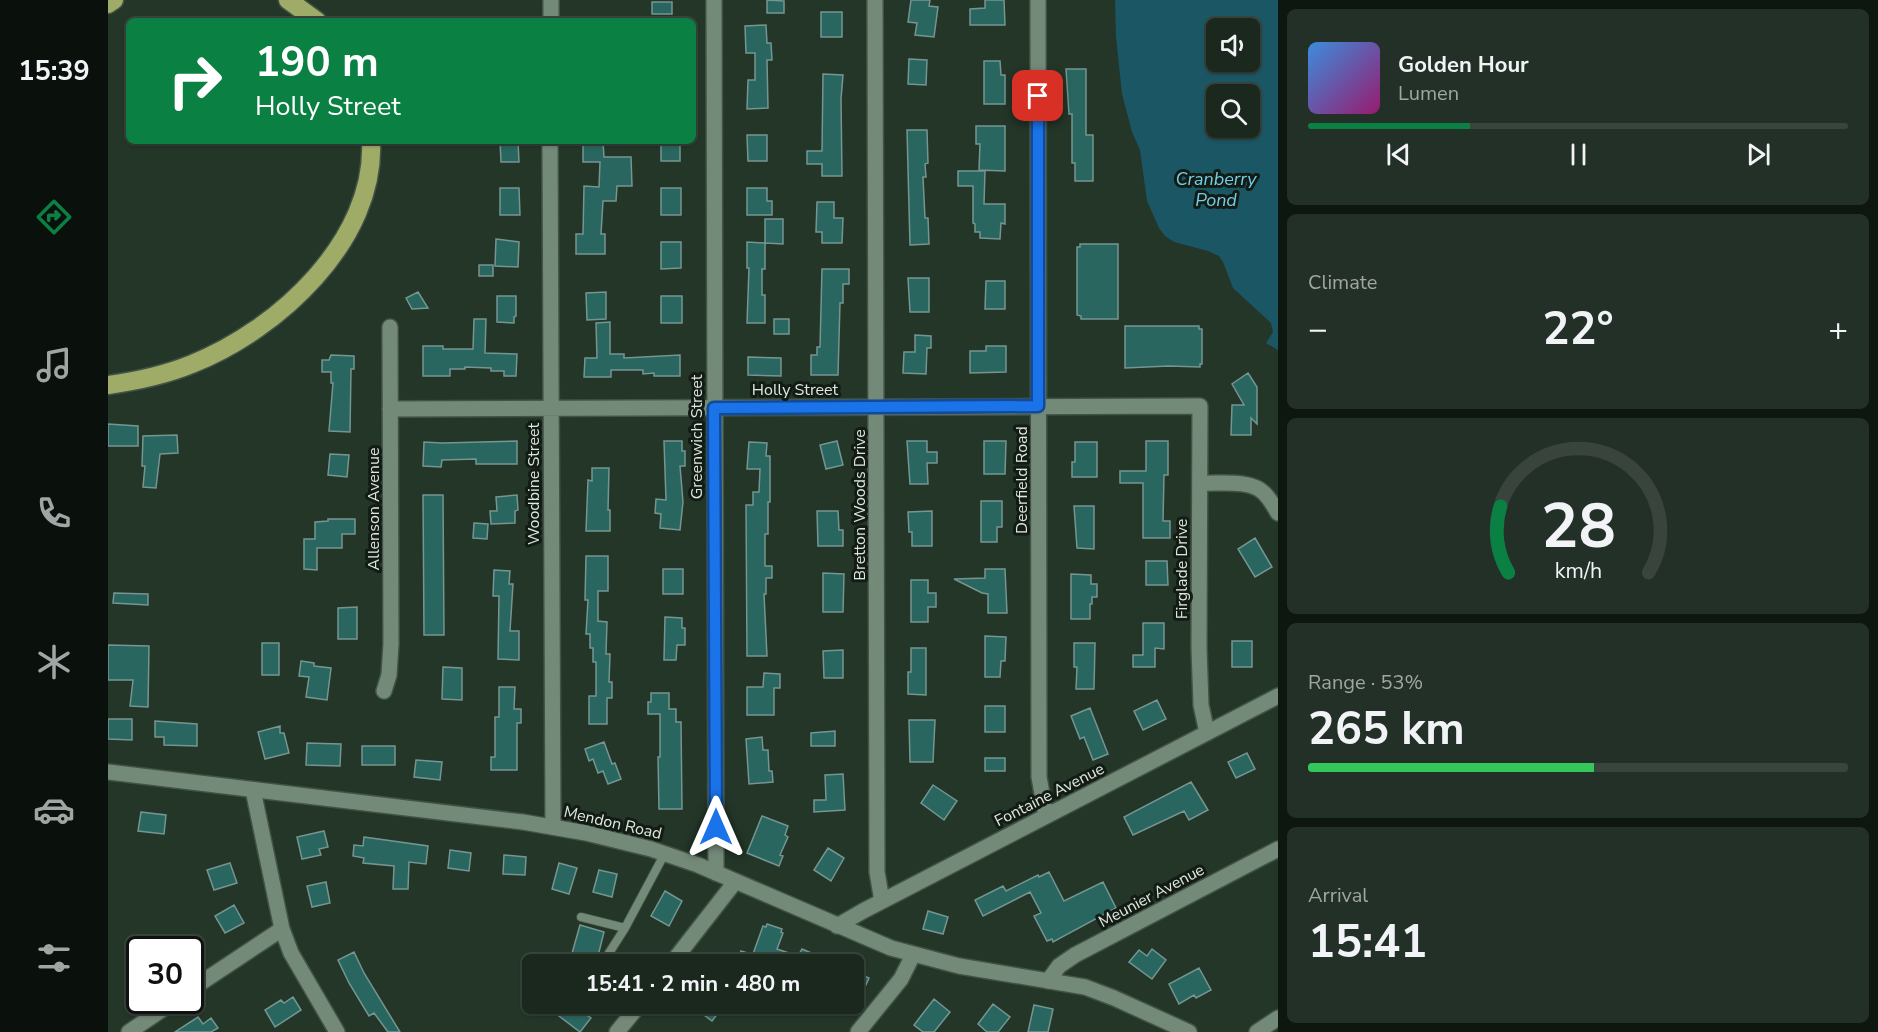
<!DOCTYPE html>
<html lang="en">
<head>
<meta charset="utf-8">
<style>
	body { margin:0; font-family:"Nunito Sans",sans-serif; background:#233027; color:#f1f3f6; height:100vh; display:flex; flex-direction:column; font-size:22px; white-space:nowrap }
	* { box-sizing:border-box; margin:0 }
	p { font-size:20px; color:#9fa6a4 }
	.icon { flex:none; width:33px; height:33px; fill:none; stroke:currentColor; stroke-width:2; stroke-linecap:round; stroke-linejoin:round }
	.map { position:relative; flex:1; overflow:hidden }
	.details { display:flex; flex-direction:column; gap:9px; padding:9px; background:#0e1610; width:600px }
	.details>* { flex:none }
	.hud { position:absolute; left:18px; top:18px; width:570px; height:126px; border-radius:9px; box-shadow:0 2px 4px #0004,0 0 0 2px #38443c; background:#0b8043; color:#fff; overflow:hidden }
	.controls { position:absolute; left:1098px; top:18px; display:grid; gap:12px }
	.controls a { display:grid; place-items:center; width:54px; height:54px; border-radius:9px; background:#1a281e; box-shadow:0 2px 4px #0004,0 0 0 2px #38443c; font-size:30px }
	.speed { position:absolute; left:18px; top:936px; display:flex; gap:12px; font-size:30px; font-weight:700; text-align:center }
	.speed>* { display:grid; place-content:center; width:78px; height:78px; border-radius:50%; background:#1a281e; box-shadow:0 2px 4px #0004,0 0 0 2px #38443c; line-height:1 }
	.speed .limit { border:3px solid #111; border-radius:9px; background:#fff; color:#111 }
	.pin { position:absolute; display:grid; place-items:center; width:51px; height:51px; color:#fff; margin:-26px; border-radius:12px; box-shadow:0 3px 9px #0006 }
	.me { position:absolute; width:66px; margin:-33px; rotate:0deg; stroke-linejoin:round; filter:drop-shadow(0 0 4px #0008) }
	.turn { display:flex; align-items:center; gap:21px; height:126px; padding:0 30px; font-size:27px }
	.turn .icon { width:78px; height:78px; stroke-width:2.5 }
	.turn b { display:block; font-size:42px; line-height:51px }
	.big { font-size:45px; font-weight:700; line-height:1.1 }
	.details .tile { flex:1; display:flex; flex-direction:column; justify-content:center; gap:9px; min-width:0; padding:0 21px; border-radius:9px; background:#233027 }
	.details .dial { align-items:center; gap:0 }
	.dial svg { height:156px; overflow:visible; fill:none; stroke:#38443c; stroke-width:7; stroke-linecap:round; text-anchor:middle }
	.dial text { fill:#f1f3f6; stroke:none }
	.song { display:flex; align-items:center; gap:18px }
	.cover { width:72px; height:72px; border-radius:9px; background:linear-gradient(135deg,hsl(210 70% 55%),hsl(320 70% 35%)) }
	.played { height:6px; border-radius:3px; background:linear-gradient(90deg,#0b8043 30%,#38443c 30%) }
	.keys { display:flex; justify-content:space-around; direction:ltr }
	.heat { display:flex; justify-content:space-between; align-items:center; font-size:33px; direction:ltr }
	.charge { height:9px; border-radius:4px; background:linear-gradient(90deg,#34c759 53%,#38443c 0) }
	.trip { position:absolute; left:414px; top:954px; width:342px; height:60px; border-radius:9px; background:#1a281e; box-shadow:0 2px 4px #0004,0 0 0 2px #38443c; font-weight:700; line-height:60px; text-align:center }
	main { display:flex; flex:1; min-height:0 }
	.tabs { display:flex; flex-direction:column; width:108px; justify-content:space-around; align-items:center; background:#0a100c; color:#9fa6a4 }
	.tabs .icon { width:42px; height:42px }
	.tabs .on { color:#0b8043 }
	.tabs b { font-size:27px; color:#f1f3f6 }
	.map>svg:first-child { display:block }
	.water { fill:#1b5665; fill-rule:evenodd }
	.building { fill:#28665f; stroke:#769591; stroke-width:1.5 }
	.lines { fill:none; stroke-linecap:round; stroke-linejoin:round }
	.service-casing { stroke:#425346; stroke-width:10 }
	.minor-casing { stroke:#425346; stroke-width:18 }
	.tertiary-casing { stroke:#425346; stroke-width:18 }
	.motorway-casing { stroke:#425346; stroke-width:21 }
	.service { stroke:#748a79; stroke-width:8 }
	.minor { stroke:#748a79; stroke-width:15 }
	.tertiary { stroke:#748a79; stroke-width:15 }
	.motorway { stroke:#9fac67; stroke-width:18 }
	.route-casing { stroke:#114b97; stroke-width:15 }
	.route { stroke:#1a73e8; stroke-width:10 }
	.labels { text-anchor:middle; stroke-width:6; stroke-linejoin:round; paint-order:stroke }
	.street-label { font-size:16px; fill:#dde9df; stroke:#131b15 }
	.water-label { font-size:18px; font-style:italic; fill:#73cee8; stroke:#131b15 }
</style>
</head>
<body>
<main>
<nav class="tabs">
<b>15:39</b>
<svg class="icon on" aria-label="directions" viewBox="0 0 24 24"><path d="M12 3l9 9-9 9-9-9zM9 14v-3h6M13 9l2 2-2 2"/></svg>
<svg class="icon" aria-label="music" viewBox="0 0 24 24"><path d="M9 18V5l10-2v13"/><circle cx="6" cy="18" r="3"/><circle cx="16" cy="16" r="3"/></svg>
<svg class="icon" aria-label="phone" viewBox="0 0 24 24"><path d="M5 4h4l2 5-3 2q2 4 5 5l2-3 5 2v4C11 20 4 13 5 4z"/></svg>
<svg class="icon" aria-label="climate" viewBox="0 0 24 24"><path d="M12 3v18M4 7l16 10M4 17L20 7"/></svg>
<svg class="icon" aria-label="car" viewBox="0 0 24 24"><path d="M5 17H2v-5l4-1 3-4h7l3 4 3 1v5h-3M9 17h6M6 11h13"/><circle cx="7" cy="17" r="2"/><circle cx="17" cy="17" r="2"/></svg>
<svg class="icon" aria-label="filters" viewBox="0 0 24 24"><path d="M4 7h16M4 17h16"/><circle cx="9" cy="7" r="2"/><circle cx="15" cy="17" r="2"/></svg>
</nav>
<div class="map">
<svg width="1170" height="1032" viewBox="0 0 1170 1032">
	<rect width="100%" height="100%" fill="#233628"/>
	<!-- water -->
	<path class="water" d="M1007,0H1170V350L1158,343L1165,332L1163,323L1125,288L1115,262L1111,256L1100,251L1066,242L1057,236L1051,228L1039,201L1032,150L1024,132L1014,94L1008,37ZM1108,28H1142V62H1108ZM1108,94H1142V128H1108Z"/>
	<!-- building -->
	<path class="building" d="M659,0L676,1V13H659Z
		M803,0H822L821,6L830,7L826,37L807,35L809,23L800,22Z
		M877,0H896L897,25H862V9L877,8Z
		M544,2H564V14H544Z
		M713,12H734V37H713Z
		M658,25L659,43H663L664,60H659L660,108L639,109L640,80H647V53H638L637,26Z
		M801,59L819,60L818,85L800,84Z
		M876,61H892L893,75H897V104H876Z
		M958,69H978V135H985V181H967V163H964V114H961Z
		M715,74L735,75L733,99L734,176H714V164H699V151H714Z
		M868,126H897V171L871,170L872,144H868Z
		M799,130H819L820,163L817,164L818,177H815L817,218H820L821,244L802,245Z
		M639,135H659V161H640Z
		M392,141H410L411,162H393Z
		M475,141H495L496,157H523L524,186H509L508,201H495L493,234H497V254H468V234H475L476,186L491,187L492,162H475Z
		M553,141H572V161H553Z
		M850,171H877L876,204H897V224L893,223L892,239L872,238V232H867V224L865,223V186H850Z
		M392,188H411L412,215H392Z
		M553,188H573V215H553Z
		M639,188H659V201H664V215H639Z
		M709,202H726V218H735L734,243H714V232H708Z
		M657,219H675V244L657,243V269H654V295H657V323H639L641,268H639V242L657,243Z
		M388,239L411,242L410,267L387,266Z
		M553,242H573V268L553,269Z
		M972,244H1010V319H973V316L969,315V247H972Z
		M371,265H385V276H371Z
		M714,269H741V284H735V303H732L730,375H703V355H709V347H712Z
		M800,278H821V312H802Z
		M878,281H897V309H877Z
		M310,292L320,308L304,309L298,298Z
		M498,292V319L479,320L478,293Z
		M389,296H408V316L406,317V323L389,322Z
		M553,296H574V323H553Z
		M366,319H378L377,353L409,354L408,376H396V371H383V368L357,367V369H342V376H315V346H335V349H365Z
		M666,319H681V334H666Z
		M502,322V354H516V358L572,355V376H546V373L535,374V370H503V377H476L477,358H489L488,323Z
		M1017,326H1091V329H1094V364H1092V367L1061,366L1017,368Z
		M807,335L823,336V348H819L818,374L795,373L796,352H807Z
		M878,346H898V372L862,373V351H878Z
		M223,355L246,356V369H243L242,432L221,431L225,383H223V372H214V360H221Z
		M640,357L673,358V376L640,375Z
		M1140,373L1149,387V424L1143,418V435H1123L1124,405H1136L1124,384Z
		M0,424L30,426V446H0Z
		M69,435L70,453L52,454L48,488L35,487L37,466H34L35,436Z
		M409,441V464H368V459L334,460L333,467L315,466L316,442L334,443Z
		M556,441H574V451H577V466H572L575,502L572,530L552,528L553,514L547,513L548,499L558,500Z
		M729,441L735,465L718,469L712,445Z
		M799,441H819V452H829V463H819L820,484H802Z
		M876,441H898L897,474H876Z
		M1038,441H1060V475H1056L1055,521H1062V538H1035V483H1012V471H1038Z
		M641,442L659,443L658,456H662V502H660V534H657V566H664V578H658V594H656L659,656H639L638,505H645V492H651L652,469H639Z
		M967,442H989V477H964V462H967Z
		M222,454L241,455L239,477L220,475Z
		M484,468H501L500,510H502V531H478L480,480L484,481Z
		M315,495H335L336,635H316Z
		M409,495L410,510L407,511V523L383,524L382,511H389L388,497Z
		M873,501H894V527H889V542H873Z
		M966,506H986V549L969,548Z
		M709,511H730L731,530H735V546H710Z
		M824,511V546H804V532H801L800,512Z
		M220,519H247V534H234V548H209V570L196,569V539H207V522L220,521Z
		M366,523L380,524L379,539L365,538Z
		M1147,538L1164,567L1147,577L1130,549Z
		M478,556H500V591H490V621L499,622L498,654H502L501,682H504V698H499V724H481V696H488V662H485V648H482V634H478L480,600H477Z
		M1038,561H1059L1060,585H1038Z
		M555,569H575V594H555Z
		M877,569H897L899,613H880V594L874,593L846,579L877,578Z
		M386,570L402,571L401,584H405L402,631H411V660L390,659L391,596H385Z
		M715,573L736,574L735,612H715Z
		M963,574L983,575V584H989V597H984V604H982V619H963Z
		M803,580H820V593H828V607H820V622H803Z
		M6,593L40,594V605L5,603Z
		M249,607V639H230V608Z
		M557,617L574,618V628H577V645H569L568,660H556Z
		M1035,623H1056V649L1047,648V667H1025V655H1035Z
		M877,636L898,637L897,661H893L892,677H877Z
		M1124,641H1144V667H1124Z
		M154,643H171V675H154Z
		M966,643H987L986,689H968L969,667H966Z
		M0,645L41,646L40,707L22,706L25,680H0Z
		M803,648H818V695L800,694V672H803Z
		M735,650V678H716L715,651Z
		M193,661L206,663V666L223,668L219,700L198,697L201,677L191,676Z
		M335,667L354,668V700L334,699Z
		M656,673L672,674V688H666V715H639V687H655Z
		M391,687H407L406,709H413V723H409V770H383V757H387V717H391Z
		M543,693H561V709H568V722H573L574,809H551L550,757H552V714H540V702H543Z
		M1049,700L1058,719L1035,730L1026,711Z
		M877,706H897V732H877Z
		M982,708L1000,754L985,760L976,737L972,739L963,716Z
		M0,719H24V740L0,739Z
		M801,720H827L825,762H802Z
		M47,721L89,724V746L56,745V737H47Z
		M172,726V733H176L181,753L157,759L150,732Z
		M727,731V746H703V733Z
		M654,737L655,750H660L661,771H664L665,782L641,784L638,739Z
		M496,742L504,764L507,763L513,779L500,784L495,771L490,773L485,759L481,761L477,749Z
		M199,743L233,744L232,766L198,765Z
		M254,746H287V765H254Z
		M1139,753L1147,769L1128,778L1120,762Z
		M877,758H897V771H877Z
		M308,760L334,762L332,780L306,777Z
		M735,774L737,810L706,812V800H718L717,775Z
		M1083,782L1100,810L1081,820L1076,811L1025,835L1016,817Z
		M825,785L849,801L836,820L813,803Z
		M33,812L58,815L56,834L30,831Z
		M654,816L680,826L677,835L680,837L672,855L675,856L671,866L639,853Z
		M216,831L220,847L211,849L213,855L194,859L189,837Z
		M256,837L320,846L318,864L301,862L300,889H285L286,866L255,863L256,858L245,856L246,845L255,846Z
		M720,848L736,858L723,881L706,870Z
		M342,850L363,853L361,871L340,868Z
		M396,855L418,857L417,875L395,874Z
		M122,863L129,883L106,890L99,870Z
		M451,863L469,868L461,894L444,889Z
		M491,870L509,874L504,897L485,892Z
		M941,872L956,901L995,882L1008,908L945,942L944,939L939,941L926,916L933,913L922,892L875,916L867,900L895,886L898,891L930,875L931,877Z
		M218,882L222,903L204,907L199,886Z
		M557,891L574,901L561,926L543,916Z
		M126,905L136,923L117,933L107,916Z
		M820,911L840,917L835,934L815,929Z
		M659,924L674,929L673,932L675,933L669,949L690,956L694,949L729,964H676L645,954L655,926L658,927Z
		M472,925L496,932L488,964H461Z
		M1044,949L1058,960L1044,979L1021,962L1031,950L1039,956Z
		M633,951L646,955L643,964H628Z
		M246,952L256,973L292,1032H280L266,1013L261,1016L241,983L230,960Z
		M1091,968L1103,990L1088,998L1086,995L1071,1004L1061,984Z
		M746,971L761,978L746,1011Z
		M185,997L193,1010L167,1027L157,1010L173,1000L176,1003Z
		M826,999L842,1012L826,1032H815L806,1025Z
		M454,1004H462L483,1018L472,1032L447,1013Z
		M581,1004H617L604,1021Z
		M885,1004L902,1017L890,1032H879L870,1024Z
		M926,1005L945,1009L940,1032H920Z
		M90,1017L95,1024L103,1018L110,1028L103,1032H67Z"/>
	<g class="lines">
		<!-- service casing -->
		<g class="service-casing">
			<path id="service" d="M473,917L517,928
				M494,964L517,928L557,853"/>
		</g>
		<!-- minor casing -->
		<g class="minor-casing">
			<path id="minor" d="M606,0L608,873
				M767,0L769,872L774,901
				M930,0L931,777L938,816
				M443,21V0
				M442,141L445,827
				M282,409L1092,406L1091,648L1093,705L1099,733
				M1092,483C1111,484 1142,479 1156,493C1162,499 1166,506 1170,513
				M276,691L281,675L283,644L282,327
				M145,790L174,929L183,953L229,1032
				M729,926L755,911L1170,696
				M563,964L627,882
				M940,981L951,966L967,955L1170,849
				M82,990L174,929
				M21,1032L68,1000
				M509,1032L532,1004
				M750,1032L793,979L805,955
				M1149,1032L1170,1018"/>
		</g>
		<!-- tertiary casing -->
		<g class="tertiary-casing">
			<path id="tertiary" d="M0,772L415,822L478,833L543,849L590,865L783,948L851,966L977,987L1006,998L1081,1032"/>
		</g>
		<!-- motorway casing -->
		<g class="motorway-casing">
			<path id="motorway" d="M180,0L209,21
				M0,4L6,0
				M0,385C29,381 57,375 84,364C170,330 268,240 263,141"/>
		</g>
		<!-- service -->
		<use href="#service" class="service"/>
		<!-- minor -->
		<use href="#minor" class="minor"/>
		<!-- tertiary -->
		<use href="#tertiary" class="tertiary"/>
		<!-- motorway -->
		<use href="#motorway" class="motorway"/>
	</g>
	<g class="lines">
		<!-- route casing -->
		<g class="route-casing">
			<path id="route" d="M608,827L606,408L930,406V96"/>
		</g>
		<!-- route -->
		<use href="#route" class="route"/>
	</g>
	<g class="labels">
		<!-- street labels -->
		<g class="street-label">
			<text x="687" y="395">Holly Street</text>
			<text transform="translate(588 437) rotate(-90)" y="6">Greenwich Street</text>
			<text transform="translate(913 480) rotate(-90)" y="6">Deerfield Road</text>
			<text transform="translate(425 484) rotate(-90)" y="6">Woodbine Street</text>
			<text transform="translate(751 505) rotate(-90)" y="6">Bretton Woods Drive</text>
			<text transform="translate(265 509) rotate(-90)" y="6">Allenson Avenue</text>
			<text transform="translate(1073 569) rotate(-90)" y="6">Firglade Drive</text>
			<text transform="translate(941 794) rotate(-27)" y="6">Fontaine Avenue</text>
			<text transform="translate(505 822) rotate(13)" y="6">Mendon Road</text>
			<text transform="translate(1043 895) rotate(-28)" y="6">Meunier Avenue</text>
		</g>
		<!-- water labels -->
		<g class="water-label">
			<text x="1108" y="185">Cranberry<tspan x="1108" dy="21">Pond</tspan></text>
		</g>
	</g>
</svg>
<div class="controls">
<a><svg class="icon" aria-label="sound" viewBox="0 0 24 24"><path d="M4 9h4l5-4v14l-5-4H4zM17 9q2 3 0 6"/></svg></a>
<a><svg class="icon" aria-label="search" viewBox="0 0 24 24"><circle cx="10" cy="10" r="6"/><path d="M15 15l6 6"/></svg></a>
</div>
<div class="speed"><div class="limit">30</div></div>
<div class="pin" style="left:930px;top:96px;background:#d93025"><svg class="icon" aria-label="arrive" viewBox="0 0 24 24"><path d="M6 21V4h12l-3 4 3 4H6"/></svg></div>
<svg class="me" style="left:608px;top:827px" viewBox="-20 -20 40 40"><path d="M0-17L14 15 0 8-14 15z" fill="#1a73e8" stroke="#fff" stroke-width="4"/></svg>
<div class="trip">15:41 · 2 min · 480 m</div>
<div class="hud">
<div class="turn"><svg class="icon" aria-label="right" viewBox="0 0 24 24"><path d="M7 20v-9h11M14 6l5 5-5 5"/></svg><div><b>190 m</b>Holly Street</div></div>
</div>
</div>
<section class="details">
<div class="tile">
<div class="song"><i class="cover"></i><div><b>Golden Hour</b><p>Lumen</p></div></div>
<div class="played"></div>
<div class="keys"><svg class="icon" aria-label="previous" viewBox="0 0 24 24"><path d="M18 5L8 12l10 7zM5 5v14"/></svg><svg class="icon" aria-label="pause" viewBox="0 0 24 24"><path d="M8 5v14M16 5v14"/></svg><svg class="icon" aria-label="next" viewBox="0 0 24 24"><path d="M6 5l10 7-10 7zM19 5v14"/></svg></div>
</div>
<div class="tile"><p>Climate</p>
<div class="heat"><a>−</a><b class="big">22°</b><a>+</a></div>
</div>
<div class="tile dial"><svg viewBox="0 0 100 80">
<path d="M14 69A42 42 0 1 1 86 69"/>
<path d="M14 69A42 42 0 0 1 10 35" stroke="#0b8043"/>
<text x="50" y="56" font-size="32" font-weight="700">28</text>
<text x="50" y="72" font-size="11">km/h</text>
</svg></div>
<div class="tile"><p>Range · 53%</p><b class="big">265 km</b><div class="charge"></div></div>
<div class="tile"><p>Arrival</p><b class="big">15:41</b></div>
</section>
</main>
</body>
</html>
